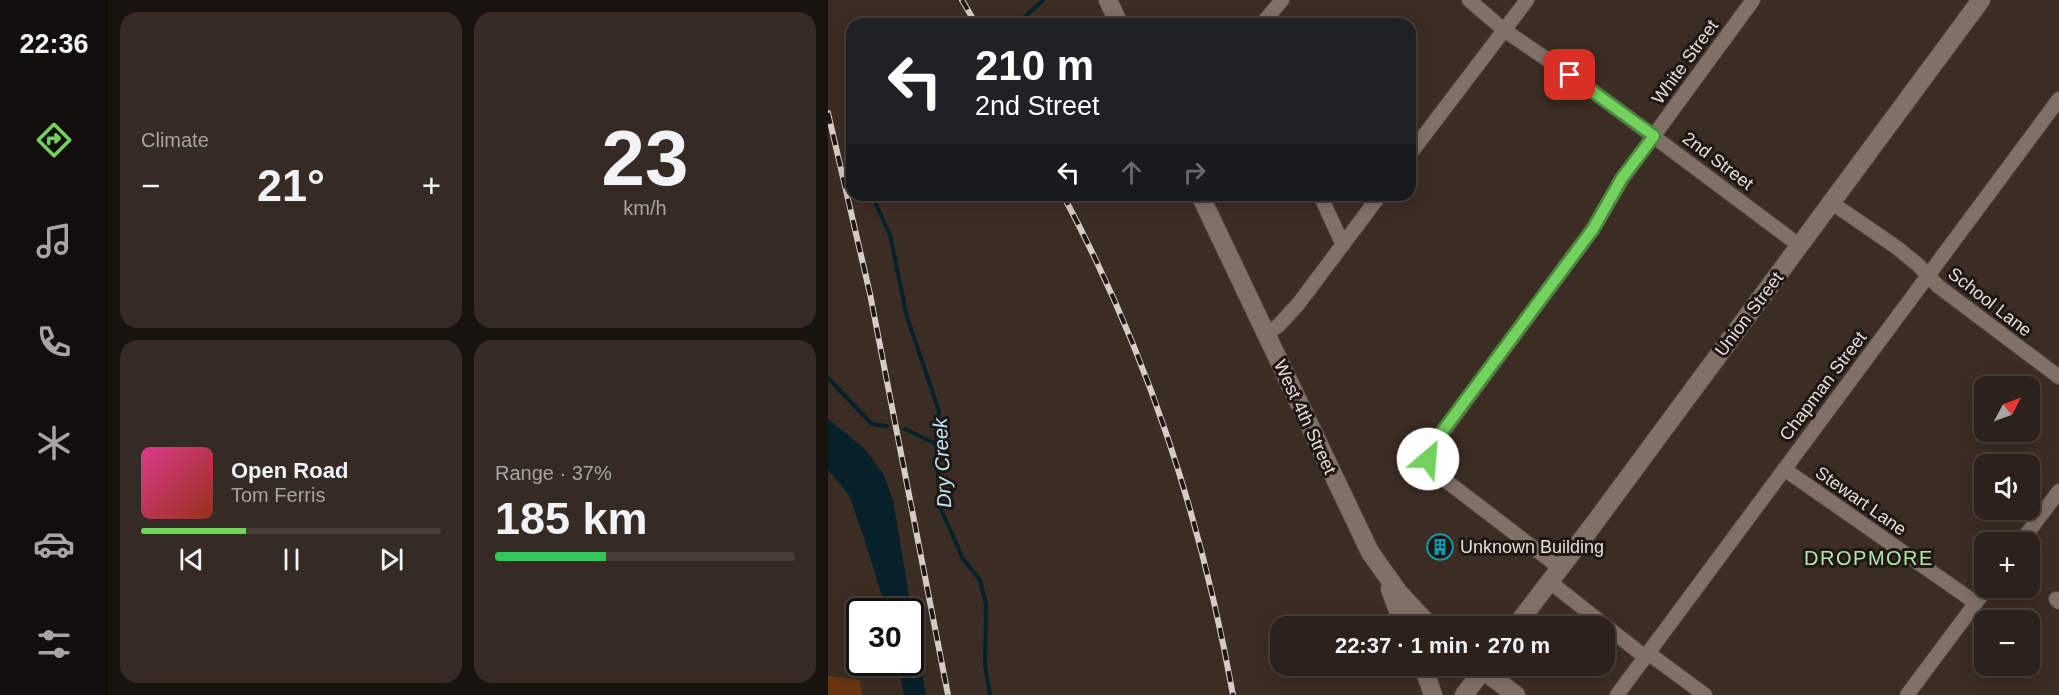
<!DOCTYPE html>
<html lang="en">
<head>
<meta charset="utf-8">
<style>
	body { margin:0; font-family:Helvetica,sans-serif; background:#352a24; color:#f1f3f6; height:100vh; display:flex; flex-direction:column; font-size:22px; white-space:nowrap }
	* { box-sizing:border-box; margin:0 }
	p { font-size:20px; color:#a7a4a3 }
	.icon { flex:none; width:33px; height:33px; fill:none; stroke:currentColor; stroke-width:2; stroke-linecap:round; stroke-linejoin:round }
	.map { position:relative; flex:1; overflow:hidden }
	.panel { display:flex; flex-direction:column; gap:12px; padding:12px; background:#19130f; width:720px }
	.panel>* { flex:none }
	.banner { position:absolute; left:18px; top:18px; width:570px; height:183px; border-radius:18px; box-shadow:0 3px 15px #0003,0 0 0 2px #483f3a; background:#202124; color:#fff; overflow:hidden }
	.needle { width:39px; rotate:49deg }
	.tools { position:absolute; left:1146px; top:376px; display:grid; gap:12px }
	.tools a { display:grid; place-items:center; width:66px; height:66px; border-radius:12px; background:#2d221b; box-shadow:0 3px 15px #0003,0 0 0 2px #483f3a; font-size:30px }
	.speed { position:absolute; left:18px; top:598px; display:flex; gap:12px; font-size:30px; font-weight:700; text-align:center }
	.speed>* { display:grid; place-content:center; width:78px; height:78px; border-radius:50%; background:#2d221b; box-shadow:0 3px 15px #0003,0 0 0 2px #483f3a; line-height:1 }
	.speed .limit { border:3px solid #111; border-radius:9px; background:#fff; color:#111 }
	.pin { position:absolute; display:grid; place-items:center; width:51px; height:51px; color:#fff; margin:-26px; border-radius:12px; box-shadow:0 3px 9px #0006 }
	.me { position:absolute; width:66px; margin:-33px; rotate:27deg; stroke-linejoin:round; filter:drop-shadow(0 0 4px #0008) }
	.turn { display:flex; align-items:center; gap:21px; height:126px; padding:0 30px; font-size:27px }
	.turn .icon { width:78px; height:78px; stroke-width:2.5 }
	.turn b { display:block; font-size:42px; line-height:51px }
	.lanes { display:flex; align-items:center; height:57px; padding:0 30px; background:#0003; justify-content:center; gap:30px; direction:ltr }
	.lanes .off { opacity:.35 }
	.big { font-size:45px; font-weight:700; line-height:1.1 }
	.panel .card { flex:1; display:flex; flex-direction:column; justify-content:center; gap:9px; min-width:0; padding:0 21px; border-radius:18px; background:#352a24 }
	.panel .dial { align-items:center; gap:0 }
	.dial b { font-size:78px; line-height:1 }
	.song { display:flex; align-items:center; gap:18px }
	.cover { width:72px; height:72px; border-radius:9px; background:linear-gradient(135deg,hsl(330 70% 55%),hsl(10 70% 35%)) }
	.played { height:6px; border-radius:3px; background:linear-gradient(90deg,#72d25d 35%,#483f3a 35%) }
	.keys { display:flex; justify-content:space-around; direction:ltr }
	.heat { display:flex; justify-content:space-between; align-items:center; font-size:33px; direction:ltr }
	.charge { height:9px; border-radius:4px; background:linear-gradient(90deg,#34c759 37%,#483f3a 0) }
	.panel .tiles { flex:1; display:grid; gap:12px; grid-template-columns:repeat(2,1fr) }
	.trip { position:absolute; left:442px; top:616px; width:345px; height:60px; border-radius:18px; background:#2d221b; box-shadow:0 3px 15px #0003,0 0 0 2px #483f3a; font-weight:700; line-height:60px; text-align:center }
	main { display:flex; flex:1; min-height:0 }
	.tab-bar { display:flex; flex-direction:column; width:108px; justify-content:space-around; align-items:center; background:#120e0b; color:#a7a4a3 }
	.tab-bar .icon { width:42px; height:42px }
	.tab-bar .current { color:#72d25d }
	.tab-bar b { font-size:27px; color:#f1f3f6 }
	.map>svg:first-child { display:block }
	.green { fill:#683610 }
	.water { fill:#062129 }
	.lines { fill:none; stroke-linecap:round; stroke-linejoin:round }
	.stream { stroke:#062129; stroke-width:4 }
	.minor-casing { stroke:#554942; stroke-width:16 }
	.tertiary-casing { stroke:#554942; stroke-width:20 }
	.secondary-casing { stroke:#554942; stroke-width:20 }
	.minor { stroke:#817066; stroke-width:14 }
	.tertiary { stroke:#817066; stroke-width:18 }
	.secondary { stroke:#817066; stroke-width:18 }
	.rail-casing { stroke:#d6cbc5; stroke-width:6 }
	.rail { stroke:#1e1713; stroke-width:4; stroke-dasharray:11; stroke-linecap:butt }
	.route-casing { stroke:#4a883c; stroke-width:15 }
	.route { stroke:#72d25d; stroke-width:10 }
	.labels { text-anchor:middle; stroke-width:6; stroke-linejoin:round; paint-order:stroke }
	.street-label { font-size:18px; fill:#e8ded8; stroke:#1e1713 }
	.poi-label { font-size:18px; fill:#e8ded8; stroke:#1e1713; text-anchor:start }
	.water-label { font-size:20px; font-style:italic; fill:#bee8f8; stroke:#1e1713 }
	.neighbourhood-label { font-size:20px; letter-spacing:1.5px; fill:#b2e6a7; stroke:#1e1713 }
</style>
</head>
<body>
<main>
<nav class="tab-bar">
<b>22:36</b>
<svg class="icon current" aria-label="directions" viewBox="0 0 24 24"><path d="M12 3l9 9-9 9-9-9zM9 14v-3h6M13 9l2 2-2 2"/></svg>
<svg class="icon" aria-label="music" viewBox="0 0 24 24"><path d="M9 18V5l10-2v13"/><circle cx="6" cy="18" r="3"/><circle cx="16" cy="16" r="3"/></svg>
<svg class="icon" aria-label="phone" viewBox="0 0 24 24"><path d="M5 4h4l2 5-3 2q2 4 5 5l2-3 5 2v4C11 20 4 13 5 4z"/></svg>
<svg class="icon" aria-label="climate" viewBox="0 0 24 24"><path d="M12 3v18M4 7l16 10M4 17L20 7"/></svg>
<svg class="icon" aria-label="car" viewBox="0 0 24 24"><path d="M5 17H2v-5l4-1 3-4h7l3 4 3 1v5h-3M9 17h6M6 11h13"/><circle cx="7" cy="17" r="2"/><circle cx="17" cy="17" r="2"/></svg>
<svg class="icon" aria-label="filters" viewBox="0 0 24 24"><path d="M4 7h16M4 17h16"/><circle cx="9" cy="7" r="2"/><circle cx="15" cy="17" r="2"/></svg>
</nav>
<section class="panel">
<div class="tiles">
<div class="card"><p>Climate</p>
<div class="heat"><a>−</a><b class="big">21°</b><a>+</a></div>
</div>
<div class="card dial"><b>23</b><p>km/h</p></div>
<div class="card">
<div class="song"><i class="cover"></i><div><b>Open Road</b><p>Tom Ferris</p></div></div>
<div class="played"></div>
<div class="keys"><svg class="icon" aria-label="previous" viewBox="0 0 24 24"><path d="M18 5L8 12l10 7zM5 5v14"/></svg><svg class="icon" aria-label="pause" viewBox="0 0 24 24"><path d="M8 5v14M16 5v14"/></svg><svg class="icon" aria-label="next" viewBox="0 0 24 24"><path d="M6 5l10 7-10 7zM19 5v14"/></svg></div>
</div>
<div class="card"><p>Range · 37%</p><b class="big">185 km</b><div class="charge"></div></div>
</div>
</section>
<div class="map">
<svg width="1231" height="695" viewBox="0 0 1231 695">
	<rect width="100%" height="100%" fill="#3c2d24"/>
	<!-- green -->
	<path class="green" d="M0,676L32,680L34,695H0Z"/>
	<!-- water -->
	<path class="water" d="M0,419L37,449L56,475L65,501L98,695H76L70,663H82V612H59L36,538L21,495L0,470Z"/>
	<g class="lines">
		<!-- stream -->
		<path class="stream" d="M189,24L215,0
			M47,195V202L62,235L79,317L111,411L108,444L112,507L135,559L152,580L158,605L157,666L162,695
			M0,378L44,424L59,426
			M77,429L108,444"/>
		<!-- minor casing -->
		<g class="minor-casing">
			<path id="minor" d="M641,0L676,30L758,86L972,246
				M434,24L454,0
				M582,154L699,0
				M492,195L515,245
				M1004,203L1068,247L1089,264L1110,286L1231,377
				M438,335L451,325L471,303L552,195
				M956,469L1148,603
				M1192,543L1231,491
				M732,568L617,480L602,465L600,452L765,229L794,179L925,0
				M722,582L817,657
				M1228,599L1231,602
				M820,653L877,695
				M789,695L1231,99
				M1079,695L1159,588"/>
		</g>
		<!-- tertiary casing -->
		<g class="tertiary-casing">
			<path id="tertiary" d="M687,627L765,525L1153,0
				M636,695L658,666"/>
		</g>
		<!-- secondary casing -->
		<g class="secondary-casing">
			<path id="secondary" d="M280,0L291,24
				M372,195L542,552L571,593L603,627
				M562,589L576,627
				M595,666L605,695
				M649,666L688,695"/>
		</g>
		<!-- minor -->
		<use href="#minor" class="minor"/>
		<!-- tertiary -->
		<use href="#tertiary" class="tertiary"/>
		<!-- secondary -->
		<use href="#secondary" class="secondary"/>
		<!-- rail casing -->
		<g class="rail-casing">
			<path id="rail" d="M134,0L148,24
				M0,113L42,294L120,695
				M235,195C320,354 373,518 405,695"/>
		</g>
		<!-- rail -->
		<use href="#rail" class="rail"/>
	</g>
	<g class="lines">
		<!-- route casing -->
		<g class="route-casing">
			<path id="route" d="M600,459L602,448L765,229L794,178L826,136L742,75"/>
		</g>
		<!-- route -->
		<use href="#route" class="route"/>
	</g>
	<!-- icons -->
	<defs>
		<g id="building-ring" transform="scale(1.35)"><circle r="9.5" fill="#1e1713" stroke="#0f9aa8" stroke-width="1.5"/><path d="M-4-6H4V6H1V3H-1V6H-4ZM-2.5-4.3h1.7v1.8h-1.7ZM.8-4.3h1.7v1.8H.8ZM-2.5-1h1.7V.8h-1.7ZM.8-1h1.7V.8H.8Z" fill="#0f9aa8"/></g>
	</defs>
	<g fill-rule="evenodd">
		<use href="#building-ring" x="612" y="547"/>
	</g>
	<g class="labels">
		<!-- street labels -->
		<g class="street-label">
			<text transform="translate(857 62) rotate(-54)" y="6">White Street</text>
			<text transform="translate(890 161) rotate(37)" y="6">2nd Street</text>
			<text transform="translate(1162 302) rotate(38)" y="6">School Lane</text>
			<text transform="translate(921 314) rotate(-53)" y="6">Union Street</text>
			<text transform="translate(995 386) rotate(-53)" y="6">Chapman Street</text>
			<text transform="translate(477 417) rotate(65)" y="6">West 4th Street</text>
			<text transform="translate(1033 501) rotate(35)" y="6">Stewart Lane</text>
		</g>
		<!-- poi labels -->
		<g class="poi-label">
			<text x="632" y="553">Unknown Building</text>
		</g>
		<!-- water labels -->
		<g class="water-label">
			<text transform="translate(114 463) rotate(-93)" y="7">Dry Creek</text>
		</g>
		<!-- neighbourhood labels -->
		<g class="neighbourhood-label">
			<text x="1041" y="565">DROPMORE</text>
		</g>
	</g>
</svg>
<div class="tools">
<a><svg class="needle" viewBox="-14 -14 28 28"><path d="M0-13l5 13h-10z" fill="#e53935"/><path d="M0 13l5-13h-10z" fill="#a7a4a3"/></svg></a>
<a><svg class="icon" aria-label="sound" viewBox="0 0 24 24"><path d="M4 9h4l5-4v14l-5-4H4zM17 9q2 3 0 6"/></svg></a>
<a>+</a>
<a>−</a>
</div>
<div class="speed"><div class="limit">30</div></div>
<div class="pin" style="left:742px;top:75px;background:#d93025"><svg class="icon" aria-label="arrive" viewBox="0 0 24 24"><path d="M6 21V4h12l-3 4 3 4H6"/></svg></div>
<svg class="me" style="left:600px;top:459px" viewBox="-20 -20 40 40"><circle r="19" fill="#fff"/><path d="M0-13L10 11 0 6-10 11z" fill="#72d25d"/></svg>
<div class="trip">22:37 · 1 min · 270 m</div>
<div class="banner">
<div class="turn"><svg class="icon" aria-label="left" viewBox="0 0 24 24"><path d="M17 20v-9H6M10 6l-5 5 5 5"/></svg><div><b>210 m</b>2nd Street</div></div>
<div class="lanes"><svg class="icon" aria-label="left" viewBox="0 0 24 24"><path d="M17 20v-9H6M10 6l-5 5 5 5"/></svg><svg class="icon off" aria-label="ahead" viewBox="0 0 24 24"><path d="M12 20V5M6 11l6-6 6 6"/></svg><svg class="icon off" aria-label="right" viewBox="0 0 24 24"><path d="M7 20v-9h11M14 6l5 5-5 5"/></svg></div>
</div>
</div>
</main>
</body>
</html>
